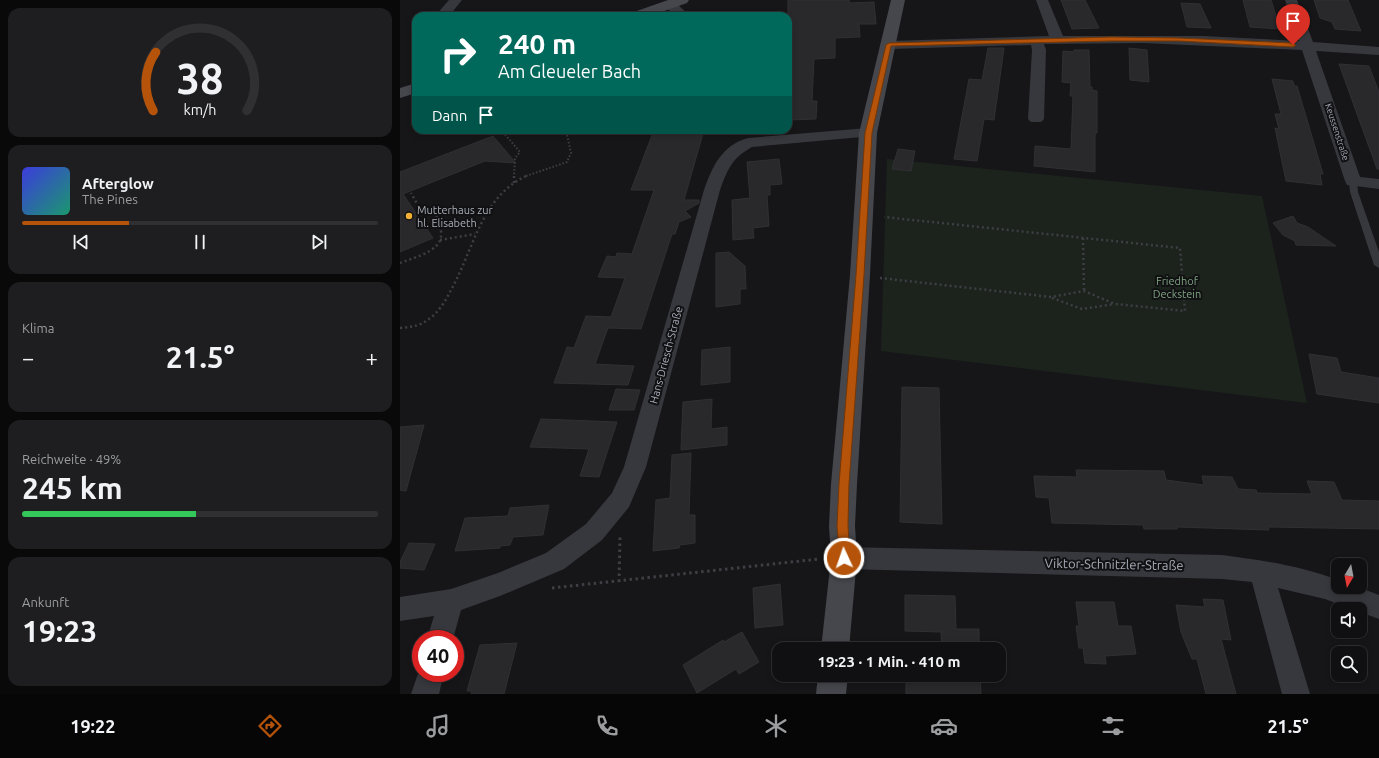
<!DOCTYPE html>
<html lang="de">
<head>
<meta charset="utf-8">
<style>
	body { margin:0; font-family:Ubuntu,sans-serif; background:#1e1e20; color:#f1f3f6; height:100vh; display:flex; flex-direction:column; font-size:15px; white-space:nowrap }
	* { box-sizing:border-box; margin:0 }
	p { font-size:13px; color:#9c9d9f }
	.icon { flex:none; width:22px; height:22px; fill:none; stroke:currentColor; stroke-width:2; stroke-linecap:round; stroke-linejoin:round }
	.map { position:relative; flex:1; overflow:hidden }
	.drawer { display:flex; flex-direction:column; gap:8px; padding:8px; background:#09090a; width:400px }
	.drawer>* { flex:none }
	.top-card { position:absolute; left:12px; top:12px; width:380px; height:122px; border-radius:12px; box-shadow:0 2px 6px #0003,0 0 0 1px #303032; background:#00695c; color:#fff; overflow:hidden }
	.needle { width:26px; rotate:190deg }
	.tools { position:absolute; left:931px; top:558px; display:grid; gap:8px }
	.tools a { display:grid; place-items:center; width:36px; height:36px; border-radius:8px; background:#101012; box-shadow:0 2px 6px #0003,0 0 0 1px #303032; font-size:20px }
	.speed { position:absolute; left:12px; top:630px; display:flex; gap:8px; font-size:20px; font-weight:700; text-align:center }
	.speed>* { display:grid; place-content:center; width:52px; height:52px; border-radius:50%; background:#101012; box-shadow:0 2px 6px #0003,0 0 0 1px #303032; line-height:1 }
	.speed .limit { border:6px solid #d22; background:#fff; color:#111 }
	.pin { position:absolute; display:grid; place-items:center; width:34px; height:34px; color:#fff; margin:-41px -17px; border-radius:50% 50% 50% 0; rotate:-45deg; box-shadow:0 0 4px #0007 }
	.pin .icon { rotate:45deg }
	.me { position:absolute; width:44px; margin:-22px; rotate:357deg; stroke-linejoin:round; filter:drop-shadow(0 0 3px #0008) }
	.turn { display:flex; align-items:center; gap:14px; height:84px; padding:0 20px; font-size:18px }
	.turn .icon { width:52px; height:52px; stroke-width:2.5 }
	.turn b { display:block; font-size:28px; line-height:34px }
	.then { display:flex; align-items:center; height:38px; padding:0 20px; background:#0003; gap:8px; font-size:15px }
	.big { font-size:30px; font-weight:700; line-height:1.1 }
	.drawer .widget { flex:1; display:flex; flex-direction:column; justify-content:center; gap:6px; min-width:0; padding:0 14px; border-radius:12px; background:#1e1e20 }
	.drawer .dial { align-items:center; gap:0 }
	.dial svg { height:104px; overflow:visible; fill:none; stroke:#303032; stroke-width:7; stroke-linecap:round; text-anchor:middle }
	.dial text { fill:#f1f3f6; stroke:none }
	.song { display:flex; align-items:center; gap:12px }
	.cover { width:48px; height:48px; border-radius:6px; background:linear-gradient(135deg,hsl(240 70% 55%),hsl(160 70% 35%)) }
	.played { height:4px; border-radius:2px; background:linear-gradient(90deg,#b45309 30%,#303032 30%) }
	.keys { display:flex; justify-content:space-around; direction:ltr }
	.heat { display:flex; justify-content:space-between; align-items:center; font-size:22px; direction:ltr }
	.charge { height:6px; border-radius:3px; background:linear-gradient(90deg,#34c759 49%,#303032 0) }
	.trip { position:absolute; left:372px; top:642px; width:234px; height:40px; border-radius:12px; background:#101012; box-shadow:0 2px 6px #0003,0 0 0 1px #303032; font-weight:700; line-height:40px; text-align:center }
	.tab-bar { display:flex; height:64px; justify-content:space-around; align-items:center; background:#060607; color:#9c9d9f }
	.tab-bar .icon { width:28px; height:28px }
	.tab-bar .selected { color:#b45309 }
	.tab-bar b { font-size:18px; color:#f1f3f6 }
	main { display:flex; flex:1; min-height:0 }
	.map>svg:first-child { display:block }
	.green { fill:#1c231d }
	.building { fill:#29292c; stroke:#303034 }
	.lines { fill:none; stroke-linecap:round; stroke-linejoin:round }
	.path-far2 { stroke:#3d3f44; stroke-width:2; stroke-dasharray:1.5 2; stroke-linecap:butt }
	.path-far1 { stroke:#3d3f44; stroke-width:2.5; stroke-dasharray:2 3; stroke-linecap:butt }
	.path { stroke:#3d3f44; stroke-width:3; stroke-dasharray:2.5 3.5; stroke-linecap:butt }
	.lane { fill:#37383d; fill-rule:evenodd }
	.street { fill:#37383d; fill-rule:evenodd }
	.secondary { fill:#45474d; fill-rule:evenodd }
	.route { fill:#b45309; stroke:#753606 }
	.poi-dot { fill:#f2b134; stroke:#111113; stroke-width:1.5 }
	.labels { text-anchor:middle; stroke-width:4; stroke-linejoin:round; paint-order:stroke }
	.far-street-label { font-size:9px; fill:#a8adb8; stroke:#111113 }
	.poi-label { font-size:11px; fill:#a8adb8; stroke:#111113; text-anchor:start }
	.park-label { font-size:11px; fill:#7fa381; stroke:#111113 }
	.street-label { font-size:11px; fill:#a8adb8; stroke:#111113 }
	.near-street-label { font-size:13px; fill:#a8adb8; stroke:#111113 }
</style>
</head>
<body>
<main>
<section class="drawer">
<div class="widget dial"><svg viewBox="0 0 100 80">
<path d="M14 69A42 42 0 1 1 86 69"/>
<path d="M14 69A42 42 0 0 1 16 24" stroke="#b45309"/>
<text x="50" y="56" font-size="32" font-weight="700">38</text>
<text x="50" y="72" font-size="11">km/h</text>
</svg></div>
<div class="widget">
<div class="song"><i class="cover"></i><div><b>Afterglow</b><p>The Pines</p></div></div>
<div class="played"></div>
<div class="keys"><svg class="icon" aria-label="previous" viewBox="0 0 24 24"><path d="M18 5L8 12l10 7zM5 5v14"/></svg><svg class="icon" aria-label="pause" viewBox="0 0 24 24"><path d="M8 5v14M16 5v14"/></svg><svg class="icon" aria-label="next" viewBox="0 0 24 24"><path d="M6 5l10 7-10 7zM19 5v14"/></svg></div>
</div>
<div class="widget"><p>Klima</p>
<div class="heat"><a>−</a><b class="big">21.5°</b><a>+</a></div>
</div>
<div class="widget"><p>Reichweite · 49%</p><b class="big">245 km</b><div class="charge"></div></div>
<div class="widget"><p>Ankunft</p><b class="big">19:23</b></div>
</section>
<div class="map">
<svg width="979" height="694" viewBox="0 0 979 694">
	<rect width="100%" height="100%" fill="#161618"/>
	<!-- green -->
	<path class="green" d="M487,159L862,196L907,403L481,351Z"/>
	<!-- building -->
	<path class="building" d="M388,0H449L450,3L474,2L476,24H459L460,37L435,38V58L414,59L412,101H417L416,119L388,120Z
		M661,0H685L699,28L672,29Z
		M843,0H871L880,29L850,27Z
		M914,0H948L961,31L935,29L932,22L920,18Z
		M781,3L800,4L811,28L787,27Z
		M588,48H604L594,120L584,119L577,161L554,159L569,79L582,80Z
		M729,48L747,50L749,82L730,80Z
		M674,50H689L690,87H692V90L697,91V133H695V172L634,166L635,146L671,149L673,96H670L671,83L662,82L663,51L674,52Z
		M939,64L969,66L979,92V169H977Z
		M872,79L893,81L894,86H897L923,174H920L922,185L886,181L875,128L879,129L875,114H881Z
		M254,130H304L284,200H299V203L285,211L291,217L279,222L275,234H272L241,329L208,328L195,364L234,366L228,385L154,383L167,347L174,348L186,316L211,317L225,278L198,277L207,256L216,257L217,253L232,254L254,190H231Z
		M93,136L116,163L85,161L3,194L33,238L0,252V172Z
		M498,149L515,151L511,171L492,169Z
		M379,159L382,184L370,185V195H367L369,226L353,228L354,238L333,240L332,200L350,198L347,162Z
		M893,216L897,223L908,227L936,246L896,245L895,241L883,235L873,223Z
		M329,252L345,266L346,289H340V304L316,307V253Z
		M330,347V382L301,385L302,350Z
		M909,354L937,358L941,372L979,378V403L917,394Z
		M502,387L539,388L542,524L500,522Z
		M216,389L240,390L234,410H209Z
		M312,399L311,429L327,427V445L281,450L283,402Z
		M141,419L217,422L199,477L180,476L189,449L130,447Z
		M24,425L6,491L0,490V427Z
		M291,453L289,515H295V543L280,545L279,548L253,551L256,500L270,498L272,455Z
		M676,470L764,471L766,480L804,485L802,476L832,477L838,489L856,490L857,493L912,494L907,481L934,482L942,500L979,501V529L868,527L869,530L777,527V529H744L743,525L652,523L649,498L636,497L634,476L677,477Z
		M149,505L143,535L113,537L110,545L100,546V548L55,551L65,518L108,516L110,508Z
		M9,543L35,544L24,570L0,568V562Z
		M380,584L383,625L355,628L353,588Z
		M505,595L555,596L556,629H579V649H542L541,632L505,631Z
		M803,599L823,600L831,640L821,639L836,694H806L797,659H792L781,632L776,605L805,607Z
		M676,602H714L718,626H731L736,654L705,656L706,664L685,663L683,648H679L676,626H679Z
		M342,632L359,662L339,674L336,669L297,693L283,665L323,640L324,642Z
		M117,643L104,694H71L72,691H67L80,645Z
		M506,675H580L581,694H506Z"/>
	<g class="lines">
		<!-- path-far2 -->
		<path class="path-far2" d="M96,130L103,132L120,152L115,158L114,176
			M126,176L167,162L171,153L166,130"/>
		<!-- path-far1 -->
		<path class="path-far1" d="M114,183V175
			M683,238L684,291
			M40,240L75,234
			M0,263C12,258 40,252 41,236C42,228 37,219 35,211L20,209L11,193
			M480,278L651,297L684,291L715,304L785,311L780,248L484,217
			M652,298L682,309L714,304
			M0,328C11,327 20,326 29,319C39,312 46,300 51,290C74,249 81,196 128,175"/>
		<!-- path -->
		<path class="path" d="M219,582L220,537
			M152,588L419,559"/>
		<!-- lane -->
		<path class="lane" d="M953,178L957,181L958,192L979,252V268L974,265L950,192L949,181Z"/>
		<!-- street -->
		<path class="street" d="M49,0H62L49,16H35Z
			M269,0L274,1L290,16H275L263,4Z
			M636,0H648L663,36H804L899,41L885,0H897L913,42L979,47V55L916,51L960,177L979,179V189L947,185L945,181L902,50L743,43L644,44L646,50L644,119L641,122H631L628,119L632,50L631,45L489,49L484,48L482,45L484,42L489,41L649,36Z
			M468,128L473,130L476,133L473,136L352,147C331,159 328,169 320,190L246,467L229,507L202,540L164,569L100,596L61,610L53,639H27L34,616L0,621V597L51,589L98,573L146,553L186,524L212,493L224,467L304,190C312,167 322,145 348,138Z
			M444,547L822,555C861,560 901,566 938,580V587H958L979,595V619L960,612V609H951L925,599L878,588L910,694H882L852,582L822,579L444,569L435,566L432,558L435,550Z
			M21,665V673H44L39,694H11Z"/>
		<!-- secondary -->
		<path class="secondary" d="M268,0H289L287,3L250,16H229L231,13Z
			M491,0H505L477,133L470,275L457,484L455,526L457,558L449,649H421L431,558L429,526L431,484L450,275L459,133Z
			M16,83V93L0,98V88Z
			M418,675H448L446,694H416Z"/>
	</g>
	<!-- route -->
	<path class="route" d="M711,37L779,38L893,43L896,45L893,47L779,41H711L491,46L472,133L464,275L449,484L448,526L450,558L448,562L444,563L440,562L437,526L439,484L456,275L465,133L486,45L489,43Z"/>
	<!-- markers -->
	<circle class="poi-dot" cx="9" cy="216" r="4"/>
	<g class="labels">
		<!-- far-street labels -->
		<g class="far-street-label">
			<text transform="translate(937 132) rotate(72)" y="3">Keussenstraße</text>
		</g>
		<!-- poi labels -->
		<g class="poi-label">
			<text x="17" y="214">Mutterhaus zur<tspan x="17" dy="13">hl. Elisabeth</tspan></text>
		</g>
		<!-- park labels -->
		<g class="park-label">
			<text x="777" y="285">Friedhof<tspan x="777" dy="13">Deckstein</tspan></text>
		</g>
		<!-- street labels -->
		<g class="street-label">
			<text transform="translate(266 355) rotate(-75)" y="4">Hans-Driesch-Straße</text>
		</g>
		<!-- near-street labels -->
		<g class="near-street-label">
			<text transform="translate(714 564) rotate(1)" y="5">Viktor-Schnitzler-Straße</text>
		</g>
	</g>
</svg>
<div class="tools">
<a><svg class="needle" viewBox="-14 -14 28 28"><path d="M0-13l5 13h-10z" fill="#e53935"/><path d="M0 13l5-13h-10z" fill="#9c9d9f"/></svg></a>
<a><svg class="icon" aria-label="sound" viewBox="0 0 24 24"><path d="M4 9h4l5-4v14l-5-4H4zM17 9q2 3 0 6"/></svg></a>
<a><svg class="icon" aria-label="search" viewBox="0 0 24 24"><circle cx="10" cy="10" r="6"/><path d="M15 15l6 6"/></svg></a>
</div>
<div class="speed"><div class="limit">40</div></div>
<div class="pin" style="left:893px;top:45px;background:#d93025"><svg class="icon" aria-label="arrive" viewBox="0 0 24 24"><path d="M6 21V4h12l-3 4 3 4H6"/></svg></div>
<svg class="me" style="left:444px;top:558px" viewBox="-20 -20 40 40"><circle r="17" fill="#b45309" stroke="#fff" stroke-width="3"/><path d="M0-11L8 9 0 5-8 9z" fill="#fff"/></svg>
<div class="trip">19:23 · 1 Min. · 410 m</div>
<div class="top-card">
<div class="turn"><svg class="icon" aria-label="right" viewBox="0 0 24 24"><path d="M7 20v-9h11M14 6l5 5-5 5"/></svg><div><b>240 m</b>Am Gleueler Bach</div></div>
<div class="then">Dann<svg class="icon" aria-label="arrive" viewBox="0 0 24 24"><path d="M6 21V4h12l-3 4 3 4H6"/></svg></div>
</div>
</div>
</main>
<nav class="tab-bar">
<b>19:22</b>
<svg class="icon selected" aria-label="directions" viewBox="0 0 24 24"><path d="M12 3l9 9-9 9-9-9zM9 14v-3h6M13 9l2 2-2 2"/></svg>
<svg class="icon" aria-label="music" viewBox="0 0 24 24"><path d="M9 18V5l10-2v13"/><circle cx="6" cy="18" r="3"/><circle cx="16" cy="16" r="3"/></svg>
<svg class="icon" aria-label="phone" viewBox="0 0 24 24"><path d="M5 4h4l2 5-3 2q2 4 5 5l2-3 5 2v4C11 20 4 13 5 4z"/></svg>
<svg class="icon" aria-label="climate" viewBox="0 0 24 24"><path d="M12 3v18M4 7l16 10M4 17L20 7"/></svg>
<svg class="icon" aria-label="car" viewBox="0 0 24 24"><path d="M5 17H2v-5l4-1 3-4h7l3 4 3 1v5h-3M9 17h6M6 11h13"/><circle cx="7" cy="17" r="2"/><circle cx="17" cy="17" r="2"/></svg>
<svg class="icon" aria-label="filters" viewBox="0 0 24 24"><path d="M4 7h16M4 17h16"/><circle cx="9" cy="7" r="2"/><circle cx="15" cy="17" r="2"/></svg>
<b>21.5°</b>
</nav>
</body>
</html>
